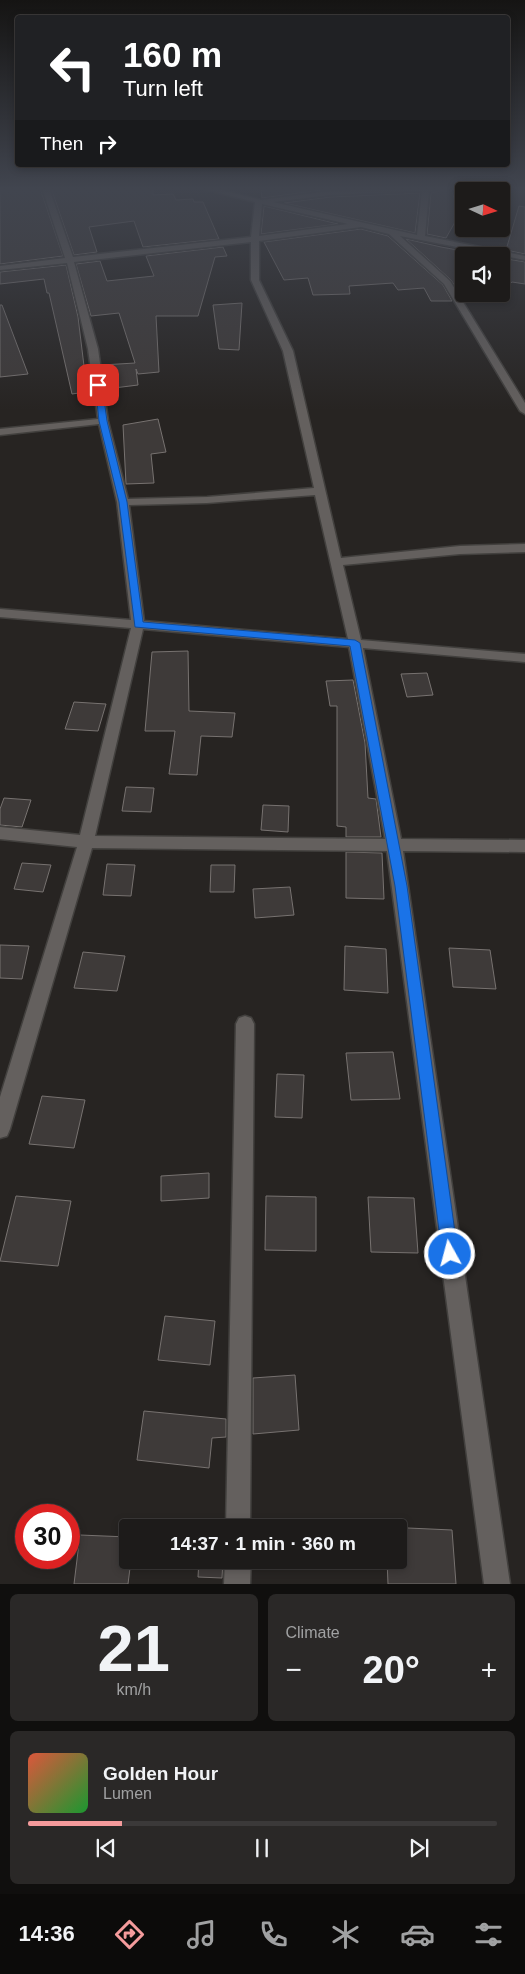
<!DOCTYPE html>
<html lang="en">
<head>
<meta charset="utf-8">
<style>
	body { margin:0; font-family:Arial,sans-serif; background:#2a2827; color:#f1f3f6; height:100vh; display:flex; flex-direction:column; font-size:19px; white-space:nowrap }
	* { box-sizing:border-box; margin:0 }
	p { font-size:16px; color:#a0a1a2 }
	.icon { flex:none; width:28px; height:28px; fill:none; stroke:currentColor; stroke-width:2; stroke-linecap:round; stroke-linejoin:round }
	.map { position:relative; height:1584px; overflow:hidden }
	.drawer { display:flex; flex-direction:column; gap:10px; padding:10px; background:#100f0e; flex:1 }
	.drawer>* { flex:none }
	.top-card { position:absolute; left:15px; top:15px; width:495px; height:152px; border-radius:5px; box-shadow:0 2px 8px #0003,0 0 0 1px #3b3939; background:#202124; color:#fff; overflow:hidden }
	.needle { width:32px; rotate:94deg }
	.fabs { position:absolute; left:455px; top:182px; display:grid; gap:10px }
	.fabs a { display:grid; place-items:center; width:55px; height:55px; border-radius:5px; background:#1d1b1a; box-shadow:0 2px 8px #0003,0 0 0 1px #3b3939; font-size:25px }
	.speed { position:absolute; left:15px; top:1504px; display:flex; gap:10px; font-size:25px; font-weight:700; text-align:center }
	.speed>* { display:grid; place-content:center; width:65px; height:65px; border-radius:50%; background:#1d1b1a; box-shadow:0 2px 8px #0003,0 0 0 1px #3b3939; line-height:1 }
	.speed .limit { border:8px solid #d22; background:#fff; color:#111 }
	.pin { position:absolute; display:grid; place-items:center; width:42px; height:42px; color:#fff; margin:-21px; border-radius:10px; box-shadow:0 2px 8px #0006 }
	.me { position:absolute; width:55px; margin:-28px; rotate:353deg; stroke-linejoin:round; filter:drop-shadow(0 0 4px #0008) }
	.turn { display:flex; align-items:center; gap:18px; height:105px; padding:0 25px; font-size:22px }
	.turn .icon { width:65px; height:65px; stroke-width:2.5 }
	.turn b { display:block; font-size:35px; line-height:42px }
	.then { display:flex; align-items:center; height:48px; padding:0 25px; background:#0003; gap:10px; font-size:19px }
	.big { font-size:38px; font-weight:700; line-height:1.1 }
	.drawer .card { flex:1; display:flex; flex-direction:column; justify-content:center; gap:8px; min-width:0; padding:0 18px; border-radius:8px; background:#2a2827 }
	.drawer .dial { align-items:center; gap:0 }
	.dial b { font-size:65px; line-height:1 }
	.song { display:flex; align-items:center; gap:15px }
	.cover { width:60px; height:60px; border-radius:8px; background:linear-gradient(135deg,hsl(10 70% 55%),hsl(130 70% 35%)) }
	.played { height:5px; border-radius:2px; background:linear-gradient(90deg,#f59b9c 20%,#3b3939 20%) }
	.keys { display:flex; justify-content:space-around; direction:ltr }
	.heat { display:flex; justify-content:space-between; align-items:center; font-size:28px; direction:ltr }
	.drawer .tiles { flex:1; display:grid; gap:10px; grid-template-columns:1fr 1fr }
	.card:last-child { grid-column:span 2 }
	.trip { position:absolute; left:119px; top:1519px; width:288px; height:50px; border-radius:5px; background:#1d1b1a; box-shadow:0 2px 8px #0003,0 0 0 1px #3b3939; font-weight:700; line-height:50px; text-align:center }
	.menu { display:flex; height:80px; justify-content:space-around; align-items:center; background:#0c0b0a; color:#a0a1a2 }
	.menu .icon { width:35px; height:35px }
	.menu .active { color:#f59b9c }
	.menu b { font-size:22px; color:#f1f3f6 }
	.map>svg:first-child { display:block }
	.building { fill:#3e3a39; stroke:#777270 }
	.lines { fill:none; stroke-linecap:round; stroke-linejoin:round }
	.minor-casing { stroke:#42403e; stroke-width:3 }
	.minor { fill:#64605e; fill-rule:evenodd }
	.route { fill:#1a73e8; stroke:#114b97 }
</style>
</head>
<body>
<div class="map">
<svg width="525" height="1584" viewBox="0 0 525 1584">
	<rect width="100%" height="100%" fill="#272422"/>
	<!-- building -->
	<path class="building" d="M30,188H40L63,256L0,264V190Z
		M51,188H153V195L173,194L176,200L193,199L194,202H203L219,239L143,247L134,221L89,227L97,252L74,255Z
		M299,188H355L330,189L262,198L261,190Z
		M451,188L459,215L446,238L427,234L431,193Z
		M420,193L415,233L284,203L330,197Z
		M264,206L338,224L261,234Z
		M519,206L525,207V254L506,250Z
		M361,229L388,236L443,285L452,301H431L424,288L398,290L393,283L349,286L350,294L313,295L308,278L284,280L264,242Z
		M406,239L441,247L491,256H464V300L451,280Z
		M223,247L227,256L215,257L198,316H156L159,372L138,374L136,369L138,385L106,389L102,365L135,363L119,313L91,316L76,264L100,261L107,281L154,276L146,256Z
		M501,258L525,262V284L512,282L501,291Z
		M66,265L78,317L84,366H89L92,391L72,394L49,293H47L44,279L0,284V272Z
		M242,303L239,350L219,349L213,305Z
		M0,305H2L28,374L0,377Z
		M158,419L166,452L151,454L154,483L126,484L123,425Z
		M188,651L189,711L235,713L232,737L201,736L197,775L169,774L175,731H145L152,652Z
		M427,673L433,695L407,697L401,674Z
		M353,680L365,743L368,798L376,799L381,837H346V827L337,826V706H330L326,681Z
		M74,702L106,704L98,731L65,729Z
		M126,787L154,788L151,812L122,811Z
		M4,798L31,800L22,827L0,825V809Z
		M263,805L289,806L288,832L261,830Z
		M346,852L382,853L384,899L346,898Z
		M22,863L51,865L43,892L14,889Z
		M107,864L135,865L131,896L103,895Z
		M211,865H235L234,892H210Z
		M290,887L294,915L255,918L253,889Z
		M0,945L29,946L22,979L0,978Z
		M345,946L386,949L388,993L344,990Z
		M449,948L490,950L496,989L453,987Z
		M83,952L125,956L117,991L74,988Z
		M393,1052L400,1099L351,1100L346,1053Z
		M277,1074L304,1075L302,1118L275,1117Z
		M42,1096L85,1100L74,1148L29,1144Z
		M209,1173V1198L161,1201V1176Z
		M16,1196L71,1201L58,1266L0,1261Z
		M266,1196L316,1197V1251L265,1250Z
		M368,1197L414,1198L418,1253L371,1252Z
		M165,1316L215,1321L210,1365L158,1360Z
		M295,1375L299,1430L253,1434V1378Z
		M144,1411L226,1419V1437L212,1438L209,1468L137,1460Z
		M201,1521L224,1523V1528H201Z
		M386,1527L452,1530L456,1584H388L387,1560H398V1528Z
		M80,1535L128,1537V1560H131L128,1584H74Z
		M199,1560H223L222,1578L198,1577Z"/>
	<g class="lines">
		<!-- minor casing -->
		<g class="minor-casing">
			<path id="minor" d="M42,188H49L73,257L251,237L255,202L200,188H214L261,200L330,191L447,188L429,191L425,236L525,256V260L400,236L450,281L525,403V414L520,411L444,284L389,234L361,227L259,241V280L293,351L341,558L460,546L525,544V552L460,554L343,565L361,640L525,654V662L363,648L401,839L525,840V852L403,851L510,1584H484L387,851L92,848L10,1129L7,1136L0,1138V1097L77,847L0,839V827L80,835L131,628L0,617V609L131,620L117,502L99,424L0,435V429L98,419L88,349L67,263L0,270V266L65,258ZM422,191L417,235L273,202L330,195ZM262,204L348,224L259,236ZM251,242V280L283,351L314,488L207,497L128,499L108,421L98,349L74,262ZM315,495L348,639L144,621L129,505L207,503ZM143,629L349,647L385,839L95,836Z
				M245,1016L251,1018L254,1024L250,1528H226L236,1024L239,1018Z
				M225,1560H251L250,1584H224Z"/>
		</g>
		<!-- minor -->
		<use href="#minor" class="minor"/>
	</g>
	<!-- sky -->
	<linearGradient id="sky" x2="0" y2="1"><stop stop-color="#151413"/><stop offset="0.46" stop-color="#41454f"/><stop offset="1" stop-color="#41454f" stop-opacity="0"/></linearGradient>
	<rect width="525" height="410" fill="url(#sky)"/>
	<!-- route -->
	<path class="route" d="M95,383L102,385L107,421L127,502L143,622L355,640L360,643L407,886L458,1254L456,1260L450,1262L445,1260L442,1254L395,886L350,646L135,627L119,502L99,421Z"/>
</svg>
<div class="fabs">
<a><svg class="needle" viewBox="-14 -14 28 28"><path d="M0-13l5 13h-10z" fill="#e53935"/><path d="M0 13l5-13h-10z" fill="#a0a1a2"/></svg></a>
<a><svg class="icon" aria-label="sound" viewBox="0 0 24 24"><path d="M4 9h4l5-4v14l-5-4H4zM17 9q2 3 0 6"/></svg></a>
</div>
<div class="speed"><div class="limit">30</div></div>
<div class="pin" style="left:98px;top:385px;background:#d93025"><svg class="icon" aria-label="arrive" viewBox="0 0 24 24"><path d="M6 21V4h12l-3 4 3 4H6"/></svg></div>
<svg class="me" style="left:450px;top:1254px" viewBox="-20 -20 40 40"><circle r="17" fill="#1a73e8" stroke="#fff" stroke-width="3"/><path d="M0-11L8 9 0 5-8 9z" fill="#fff"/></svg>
<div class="trip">14:37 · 1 min · 360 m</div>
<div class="top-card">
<div class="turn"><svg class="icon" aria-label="left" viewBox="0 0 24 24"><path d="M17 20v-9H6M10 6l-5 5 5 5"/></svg><div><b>160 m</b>Turn left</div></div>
<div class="then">Then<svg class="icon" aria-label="right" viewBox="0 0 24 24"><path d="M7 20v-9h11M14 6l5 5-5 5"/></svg></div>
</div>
</div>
<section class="drawer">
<div class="tiles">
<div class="card dial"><b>21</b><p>km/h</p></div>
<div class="card"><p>Climate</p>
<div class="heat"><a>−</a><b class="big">20°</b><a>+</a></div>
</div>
<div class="card">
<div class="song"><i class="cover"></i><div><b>Golden Hour</b><p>Lumen</p></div></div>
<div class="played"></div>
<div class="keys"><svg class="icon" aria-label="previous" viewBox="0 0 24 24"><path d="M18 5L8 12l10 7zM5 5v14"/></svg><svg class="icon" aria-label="pause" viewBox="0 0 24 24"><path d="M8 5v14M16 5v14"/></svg><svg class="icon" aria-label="next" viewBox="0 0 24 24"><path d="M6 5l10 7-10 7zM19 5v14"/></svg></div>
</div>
</div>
</section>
<nav class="menu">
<b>14:36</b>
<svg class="icon active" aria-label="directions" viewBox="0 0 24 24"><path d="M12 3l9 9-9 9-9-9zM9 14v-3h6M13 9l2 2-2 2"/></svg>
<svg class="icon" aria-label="music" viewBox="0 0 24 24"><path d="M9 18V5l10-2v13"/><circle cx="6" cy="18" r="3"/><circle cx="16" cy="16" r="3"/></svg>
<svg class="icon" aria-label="phone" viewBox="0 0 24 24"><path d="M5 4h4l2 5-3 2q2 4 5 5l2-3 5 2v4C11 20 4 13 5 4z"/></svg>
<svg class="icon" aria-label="climate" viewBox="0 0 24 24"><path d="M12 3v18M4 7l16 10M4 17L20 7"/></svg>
<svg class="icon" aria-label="car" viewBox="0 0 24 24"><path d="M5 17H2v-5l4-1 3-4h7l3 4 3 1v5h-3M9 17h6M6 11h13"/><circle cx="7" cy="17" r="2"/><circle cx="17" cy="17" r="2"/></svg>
<svg class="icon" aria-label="filters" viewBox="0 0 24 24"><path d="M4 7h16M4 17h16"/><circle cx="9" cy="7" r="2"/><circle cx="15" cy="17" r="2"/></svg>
</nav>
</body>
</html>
